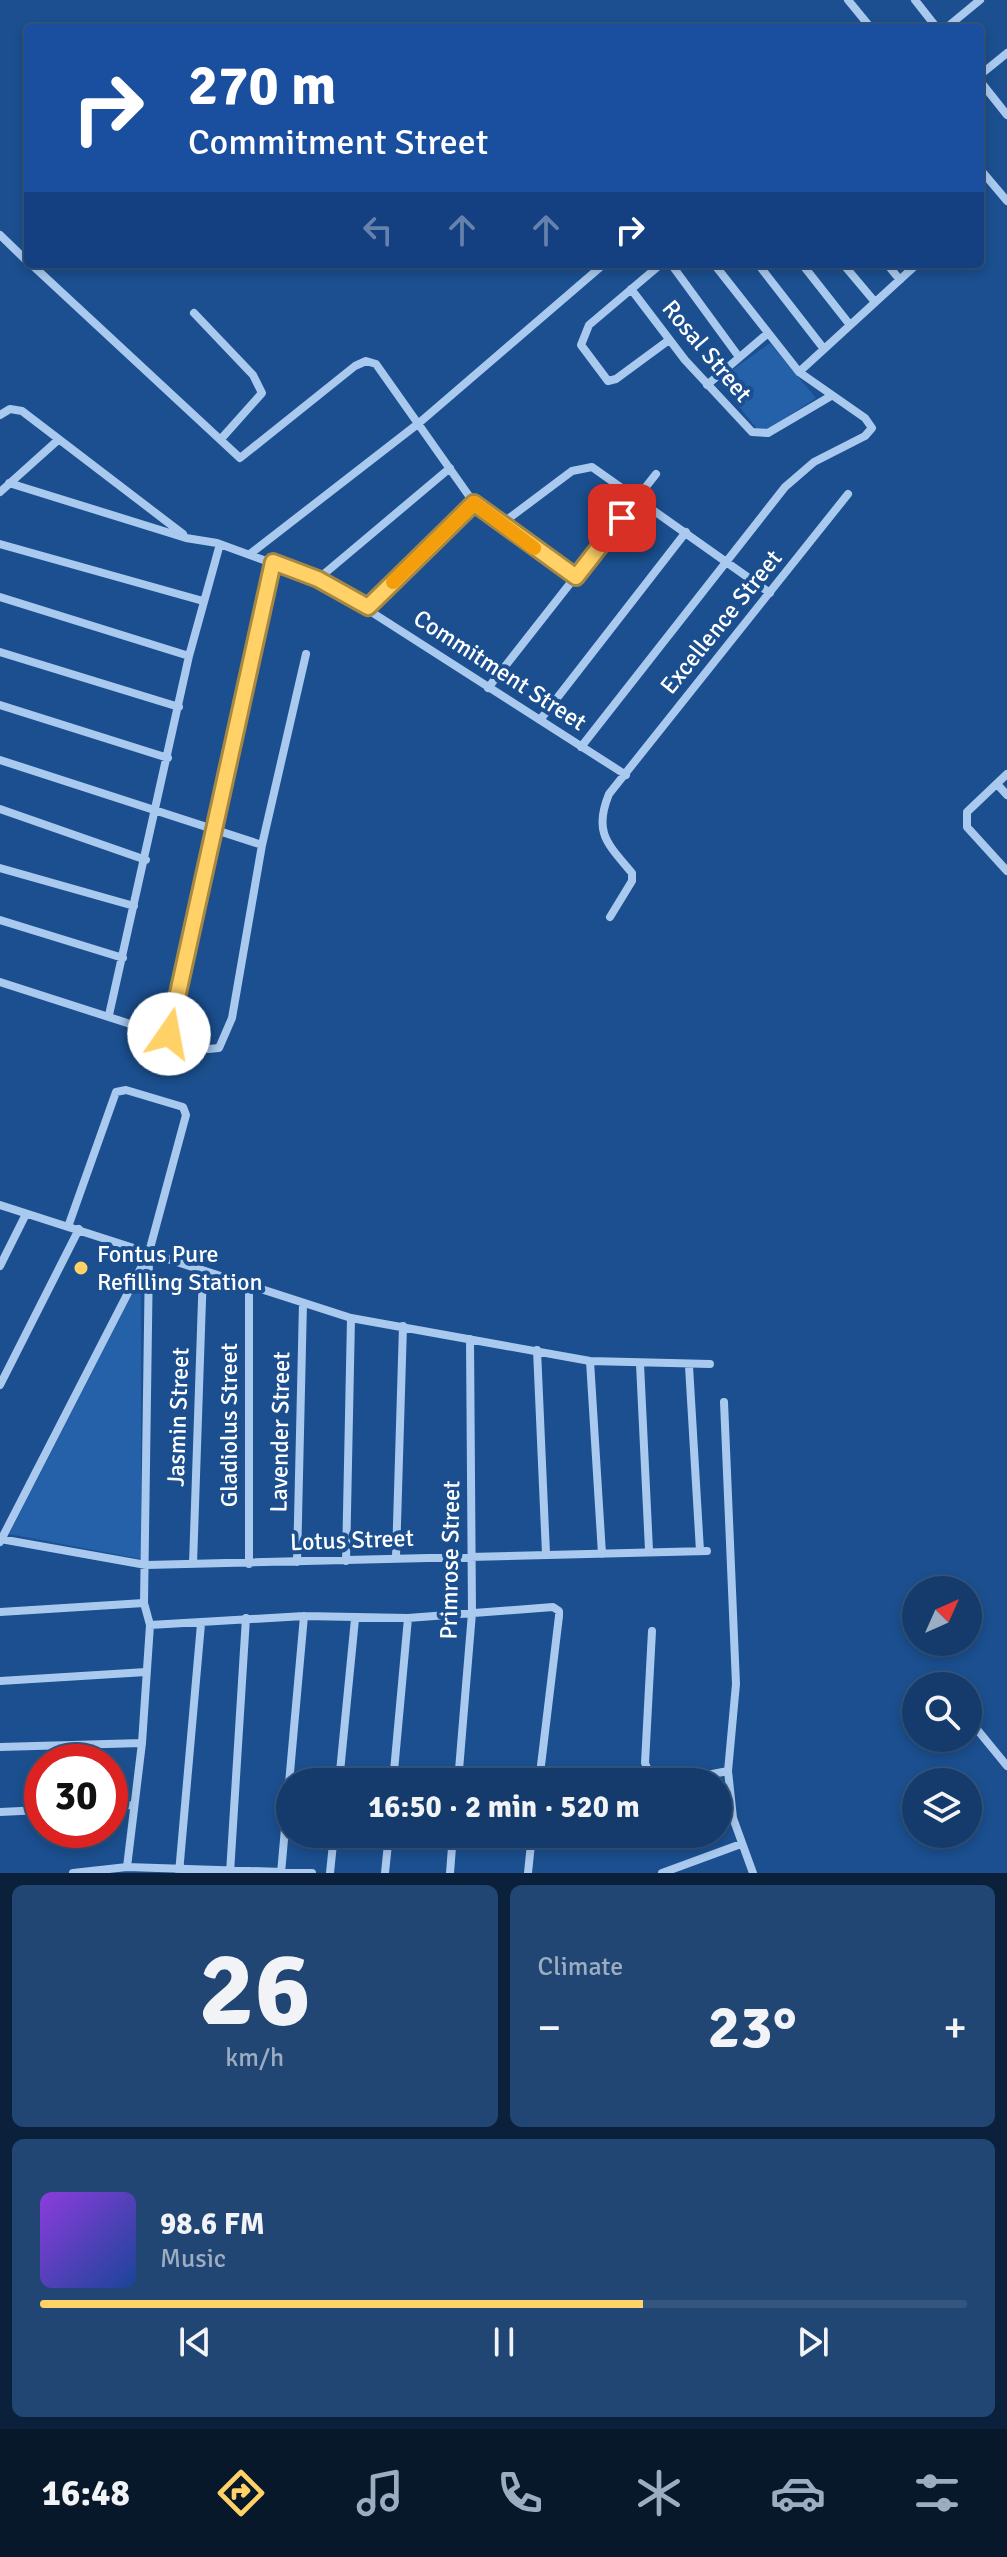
<!DOCTYPE html>
<html lang="en">
<head>
<meta charset="utf-8">
<style>
	body { margin:0; font-family:Signika,sans-serif; background:#214673; color:#f1f3f6; height:100vh; display:flex; flex-direction:column; font-size:30px; white-space:nowrap }
	* { box-sizing:border-box; margin:0 }
	p { font-size:26px; color:#9dadc1 }
	.icon { flex:none; width:44px; height:44px; fill:none; stroke:currentColor; stroke-width:2; stroke-linecap:round; stroke-linejoin:round }
	.map { position:relative; height:1873px; overflow:hidden }
	.sheet { display:flex; flex-direction:column; gap:12px; padding:12px; background:#0b203b; flex:1 }
	.sheet>* { flex:none }
	.banner { position:absolute; left:24px; top:24px; width:960px; height:244px; border-radius:8px; box-shadow:0 4px 12px #0003,0 0 0 2px #33557e; background:#1a4fa0; color:#fff; overflow:hidden }
	.needle { width:52px; rotate:45deg }
	.tools { position:absolute; left:902px; top:1576px; display:grid; gap:16px }
	.tools a { display:grid; place-items:center; width:80px; height:80px; border-radius:50%; background:#143b6b; box-shadow:0 4px 12px #0003,0 0 0 2px #33557e; font-size:40px }
	.speed { position:absolute; left:24px; top:1744px; display:flex; gap:16px; font-size:40px; font-weight:700; text-align:center }
	.speed>* { display:grid; place-content:center; width:104px; height:104px; border-radius:50%; background:#143b6b; box-shadow:0 4px 12px #0003,0 0 0 2px #33557e; line-height:1 }
	.speed .limit { border:12px solid #d22; background:#fff; color:#111 }
	.pin { position:absolute; display:grid; place-items:center; width:68px; height:68px; color:#fff; margin:-34px; border-radius:16px; box-shadow:0 4px 12px #0006 }
	.me { position:absolute; width:88px; margin:-44px; rotate:12deg; stroke-linejoin:round; filter:drop-shadow(0 0 6px #0008) }
	.turn { display:flex; align-items:center; gap:28px; height:168px; padding:0 32px; font-size:36px }
	.turn .icon { width:104px; height:104px; stroke-width:2.5 }
	.turn b { display:block; font-size:56px; line-height:68px }
	.lanes { display:flex; align-items:center; height:76px; padding:0 32px; background:#0003; justify-content:center; gap:40px; direction:ltr }
	.lanes .off { opacity:.35 }
	.big { font-size:60px; font-weight:700; line-height:1.1 }
	.sheet .card { flex:1; display:flex; flex-direction:column; justify-content:center; gap:12px; min-width:0; padding:0 28px; border-radius:12px; background:#214673 }
	.sheet .dial { align-items:center; gap:0 }
	.dial b { font-size:104px; line-height:1 }
	.song { display:flex; align-items:center; gap:24px }
	.cover { width:96px; height:96px; border-radius:12px; background:linear-gradient(135deg,hsl(270 70% 55%),hsl(220 70% 35%)) }
	.played { height:8px; border-radius:4px; background:linear-gradient(90deg,#ffd166 65%,#33557e 65%) }
	.keys { display:flex; justify-content:space-around; direction:ltr }
	.heat { display:flex; justify-content:space-between; align-items:center; font-size:44px; direction:ltr }
	.sheet .tiles { flex:1; display:grid; gap:12px; grid-template-columns:1fr 1fr }
	.card:last-child { grid-column:span 2 }
	.trip { position:absolute; left:276px; top:1768px; width:456px; height:80px; border-radius:40px; background:#143b6b; box-shadow:0 4px 12px #0003,0 0 0 2px #33557e; font-weight:700; line-height:80px; text-align:center }
	.dock { display:flex; height:128px; justify-content:space-around; align-items:center; background:#08182b; color:#9dadc1 }
	.dock .icon { width:56px; height:56px }
	.dock .on { color:#ffd166 }
	.dock b { font-size:36px; color:#f1f3f6 }
	.map>svg:first-child { display:block }
	.green { fill:#2461a8 }
	.lines { fill:none; stroke-linecap:round; stroke-linejoin:round }
	.minor { stroke:#a9c9ee; stroke-width:8 }
	.route-casing { stroke:#a68842; stroke-width:20 }
	.route { stroke:#ffd166; stroke-width:14 }
	.slow { stroke:#f59e0b; stroke-width:14 }
	.poi-dot { fill:#ffd166; stroke:#1b4f8f; stroke-width:3 }
	.labels { text-anchor:middle; stroke-width:8; stroke-linejoin:round; paint-order:stroke }
	.street-label { font-size:24px; fill:#fff; stroke:#1b4f8f }
	.poi-label { font-size:24px; fill:#fff; stroke:#1b4f8f; text-anchor:start }
</style>
</head>
<body>
<div class="map">
<svg width="1007" height="1873" viewBox="0 0 1007 1873">
	<rect width="100%" height="100%" fill="#1b4f8f"/>
	<!-- green -->
	<path class="green" d="M770,343L816,398L761,434L718,380Z
		M141,1277V1559L9,1534Z"/>
	<g class="lines">
		<!-- minor -->
		<path class="minor" d="M848,0L871,28
			M915,0L937,28
			M946,28L980,0
			M980,75L1007,53
			M980,81L1007,115
			M980,169L1007,201
			M0,235L28,262
			M31,264L240,458L355,366L366,361L376,364L474,503L576,577
			M661,264L589,325L581,345L608,381L616,379L669,340
			M671,264L739,357
			M758,264L824,349
			M802,264L850,325
			M843,264L875,302
			M887,264L900,280
			M631,289L685,360L752,432L768,433L831,396
			M194,313L253,375L262,393L221,439
			M799,372L917,264
			M707,385L767,334
			M0,415L10,409L22,411L183,534
			M9,483L186,538L217,543L326,583L626,775
			M0,492L58,440
			M500,525L572,471L592,467L770,593
			M0,544L203,601
			M250,554L419,423L604,264
			M318,579L450,468
			M0,597L189,656
			M368,607L474,503
			M0,652L179,707
			M488,688L656,474
			M0,705L168,758
			M540,720L686,532
			M581,747L785,487L814,462L865,436L872,428L865,418L799,372L714,264
			M0,760L262,845
			M1007,774L967,812V827L1007,871
			M997,784L1007,795
			M0,809L146,860
			M0,868L134,906
			M610,917L632,881V873C608,844 593,833 609,794L848,494
			M0,920L123,958
			M0,982L208,1049L219,1048L232,1018L262,845L306,654
			M109,1015L189,656L220,544
			M169,1034L273,562
			M0,1205L351,1318L590,1361L710,1364
			M0,1266L26,1214
			M537,1350L546,1554
			M590,1361L602,1554
			M640,1364L649,1550
			M689,1366L700,1551
			M0,1385L79,1229
			M724,1402L736,1684L728,1771L733,1818L753,1873
			M0,1539L146,1565L707,1551
			M0,1542L149,1252L186,1115L183,1107L126,1090L116,1092L69,1224
			M396,1557L403,1326
			M346,1561L351,1318
			M297,1562L303,1303
			M193,1564L203,1271
			M249,1564V1286
			M0,1612L144,1603
			M150,1625L304,1616L408,1618L553,1607L559,1611V1616L539,1782
			M652,1631L645,1763L651,1777L658,1782
			M0,1681L146,1672
			M971,1722L1007,1766
			M0,1747L142,1743
			M339,1782L355,1619
			M393,1782L408,1618
			M458,1782L472,1613L470,1339
			M671,1782L728,1771
			M110,1806L134,1805
			M0,1812L42,1810
			M127,1867L142,1743L150,1625L144,1603L149,1257
			M73,1873L127,1867L312,1873
			M179,1873L201,1624
			M230,1873L246,1618
			M281,1873L304,1616
			M330,1873L334,1834
			M385,1873L389,1834
			M450,1873L453,1834
			M528,1873L532,1834
			M662,1873L741,1844"/>
	</g>
	<g class="lines">
		<!-- route casing -->
		<g class="route-casing">
			<path id="route" d="M169,1034L273,562L318,579L368,607L474,503L576,577L622,518"/>
		</g>
		<!-- route -->
		<use href="#route" class="route"/>
		<!-- slow -->
		<path class="slow" d="M393,582L474,503L534,548"/>
	</g>
	<!-- markers -->
	<circle class="poi-dot" cx="81" cy="1268" r="8"/>
	<g class="labels">
		<!-- street labels -->
		<g class="street-label">
			<text transform="translate(707 351) rotate(50)" y="8">Rosal Street</text>
			<text transform="translate(721 622) rotate(-51)" y="8">Excellence Street</text>
			<text transform="translate(500 670) rotate(33)" y="8">Commitment Street</text>
			<text transform="translate(178 1417) rotate(-88)" y="8">Jasmin Street</text>
			<text transform="translate(229 1425) rotate(-90)" y="8">Gladiolus Street</text>
			<text transform="translate(280 1432) rotate(-89)" y="8">Lavender Street</text>
			<text transform="translate(352 1540) rotate(-2)" y="8">Lotus Street</text>
			<text transform="translate(450 1560) rotate(-89)" y="8">Primrose Street</text>
		</g>
		<!-- poi labels -->
		<g class="poi-label">
			<text x="97" y="1262">Fontus Pure<tspan x="97" dy="28">Refilling Station</tspan></text>
		</g>
	</g>
</svg>
<div class="tools">
<a><svg class="needle" viewBox="-14 -14 28 28"><path d="M0-13l5 13h-10z" fill="#e53935"/><path d="M0 13l5-13h-10z" fill="#9dadc1"/></svg></a>
<a><svg class="icon" aria-label="search" viewBox="0 0 24 24"><circle cx="10" cy="10" r="6"/><path d="M15 15l6 6"/></svg></a>
<a><svg class="icon" aria-label="layers" viewBox="0 0 24 24"><path d="M12 4l9 5-9 5-9-5zM3 14l9 5 9-5"/></svg></a>
</div>
<div class="speed"><div class="limit">30</div></div>
<div class="pin" style="left:622px;top:518px;background:#d93025"><svg class="icon" aria-label="arrive" viewBox="0 0 24 24"><path d="M6 21V4h12l-3 4 3 4H6"/></svg></div>
<svg class="me" style="left:169px;top:1034px" viewBox="-20 -20 40 40"><circle r="19" fill="#fff"/><path d="M0-13L10 11 0 6-10 11z" fill="#ffd166"/></svg>
<div class="trip">16:50 · 2 min · 520 m</div>
<div class="banner">
<div class="turn"><svg class="icon" aria-label="right" viewBox="0 0 24 24"><path d="M7 20v-9h11M14 6l5 5-5 5"/></svg><div><b>270 m</b>Commitment Street</div></div>
<div class="lanes"><svg class="icon off" aria-label="left" viewBox="0 0 24 24"><path d="M17 20v-9H6M10 6l-5 5 5 5"/></svg><svg class="icon off" aria-label="ahead" viewBox="0 0 24 24"><path d="M12 20V5M6 11l6-6 6 6"/></svg><svg class="icon off" aria-label="ahead" viewBox="0 0 24 24"><path d="M12 20V5M6 11l6-6 6 6"/></svg><svg class="icon" aria-label="right" viewBox="0 0 24 24"><path d="M7 20v-9h11M14 6l5 5-5 5"/></svg></div>
</div>
</div>
<section class="sheet">
<div class="tiles">
<div class="card dial"><b>26</b><p>km/h</p></div>
<div class="card"><p>Climate</p>
<div class="heat"><a>−</a><b class="big">23°</b><a>+</a></div>
</div>
<div class="card">
<div class="song"><i class="cover"></i><div><b>98.6 FM</b><p>Music</p></div></div>
<div class="played"></div>
<div class="keys"><svg class="icon" aria-label="previous" viewBox="0 0 24 24"><path d="M18 5L8 12l10 7zM5 5v14"/></svg><svg class="icon" aria-label="pause" viewBox="0 0 24 24"><path d="M8 5v14M16 5v14"/></svg><svg class="icon" aria-label="next" viewBox="0 0 24 24"><path d="M6 5l10 7-10 7zM19 5v14"/></svg></div>
</div>
</div>
</section>
<nav class="dock">
<b>16:48</b>
<svg class="icon on" aria-label="directions" viewBox="0 0 24 24"><path d="M12 3l9 9-9 9-9-9zM9 14v-3h6M13 9l2 2-2 2"/></svg>
<svg class="icon" aria-label="music" viewBox="0 0 24 24"><path d="M9 18V5l10-2v13"/><circle cx="6" cy="18" r="3"/><circle cx="16" cy="16" r="3"/></svg>
<svg class="icon" aria-label="phone" viewBox="0 0 24 24"><path d="M5 4h4l2 5-3 2q2 4 5 5l2-3 5 2v4C11 20 4 13 5 4z"/></svg>
<svg class="icon" aria-label="climate" viewBox="0 0 24 24"><path d="M12 3v18M4 7l16 10M4 17L20 7"/></svg>
<svg class="icon" aria-label="car" viewBox="0 0 24 24"><path d="M5 17H2v-5l4-1 3-4h7l3 4 3 1v5h-3M9 17h6M6 11h13"/><circle cx="7" cy="17" r="2"/><circle cx="17" cy="17" r="2"/></svg>
<svg class="icon" aria-label="filters" viewBox="0 0 24 24"><path d="M4 7h16M4 17h16"/><circle cx="9" cy="7" r="2"/><circle cx="15" cy="17" r="2"/></svg>
</nav>
</body>
</html>
